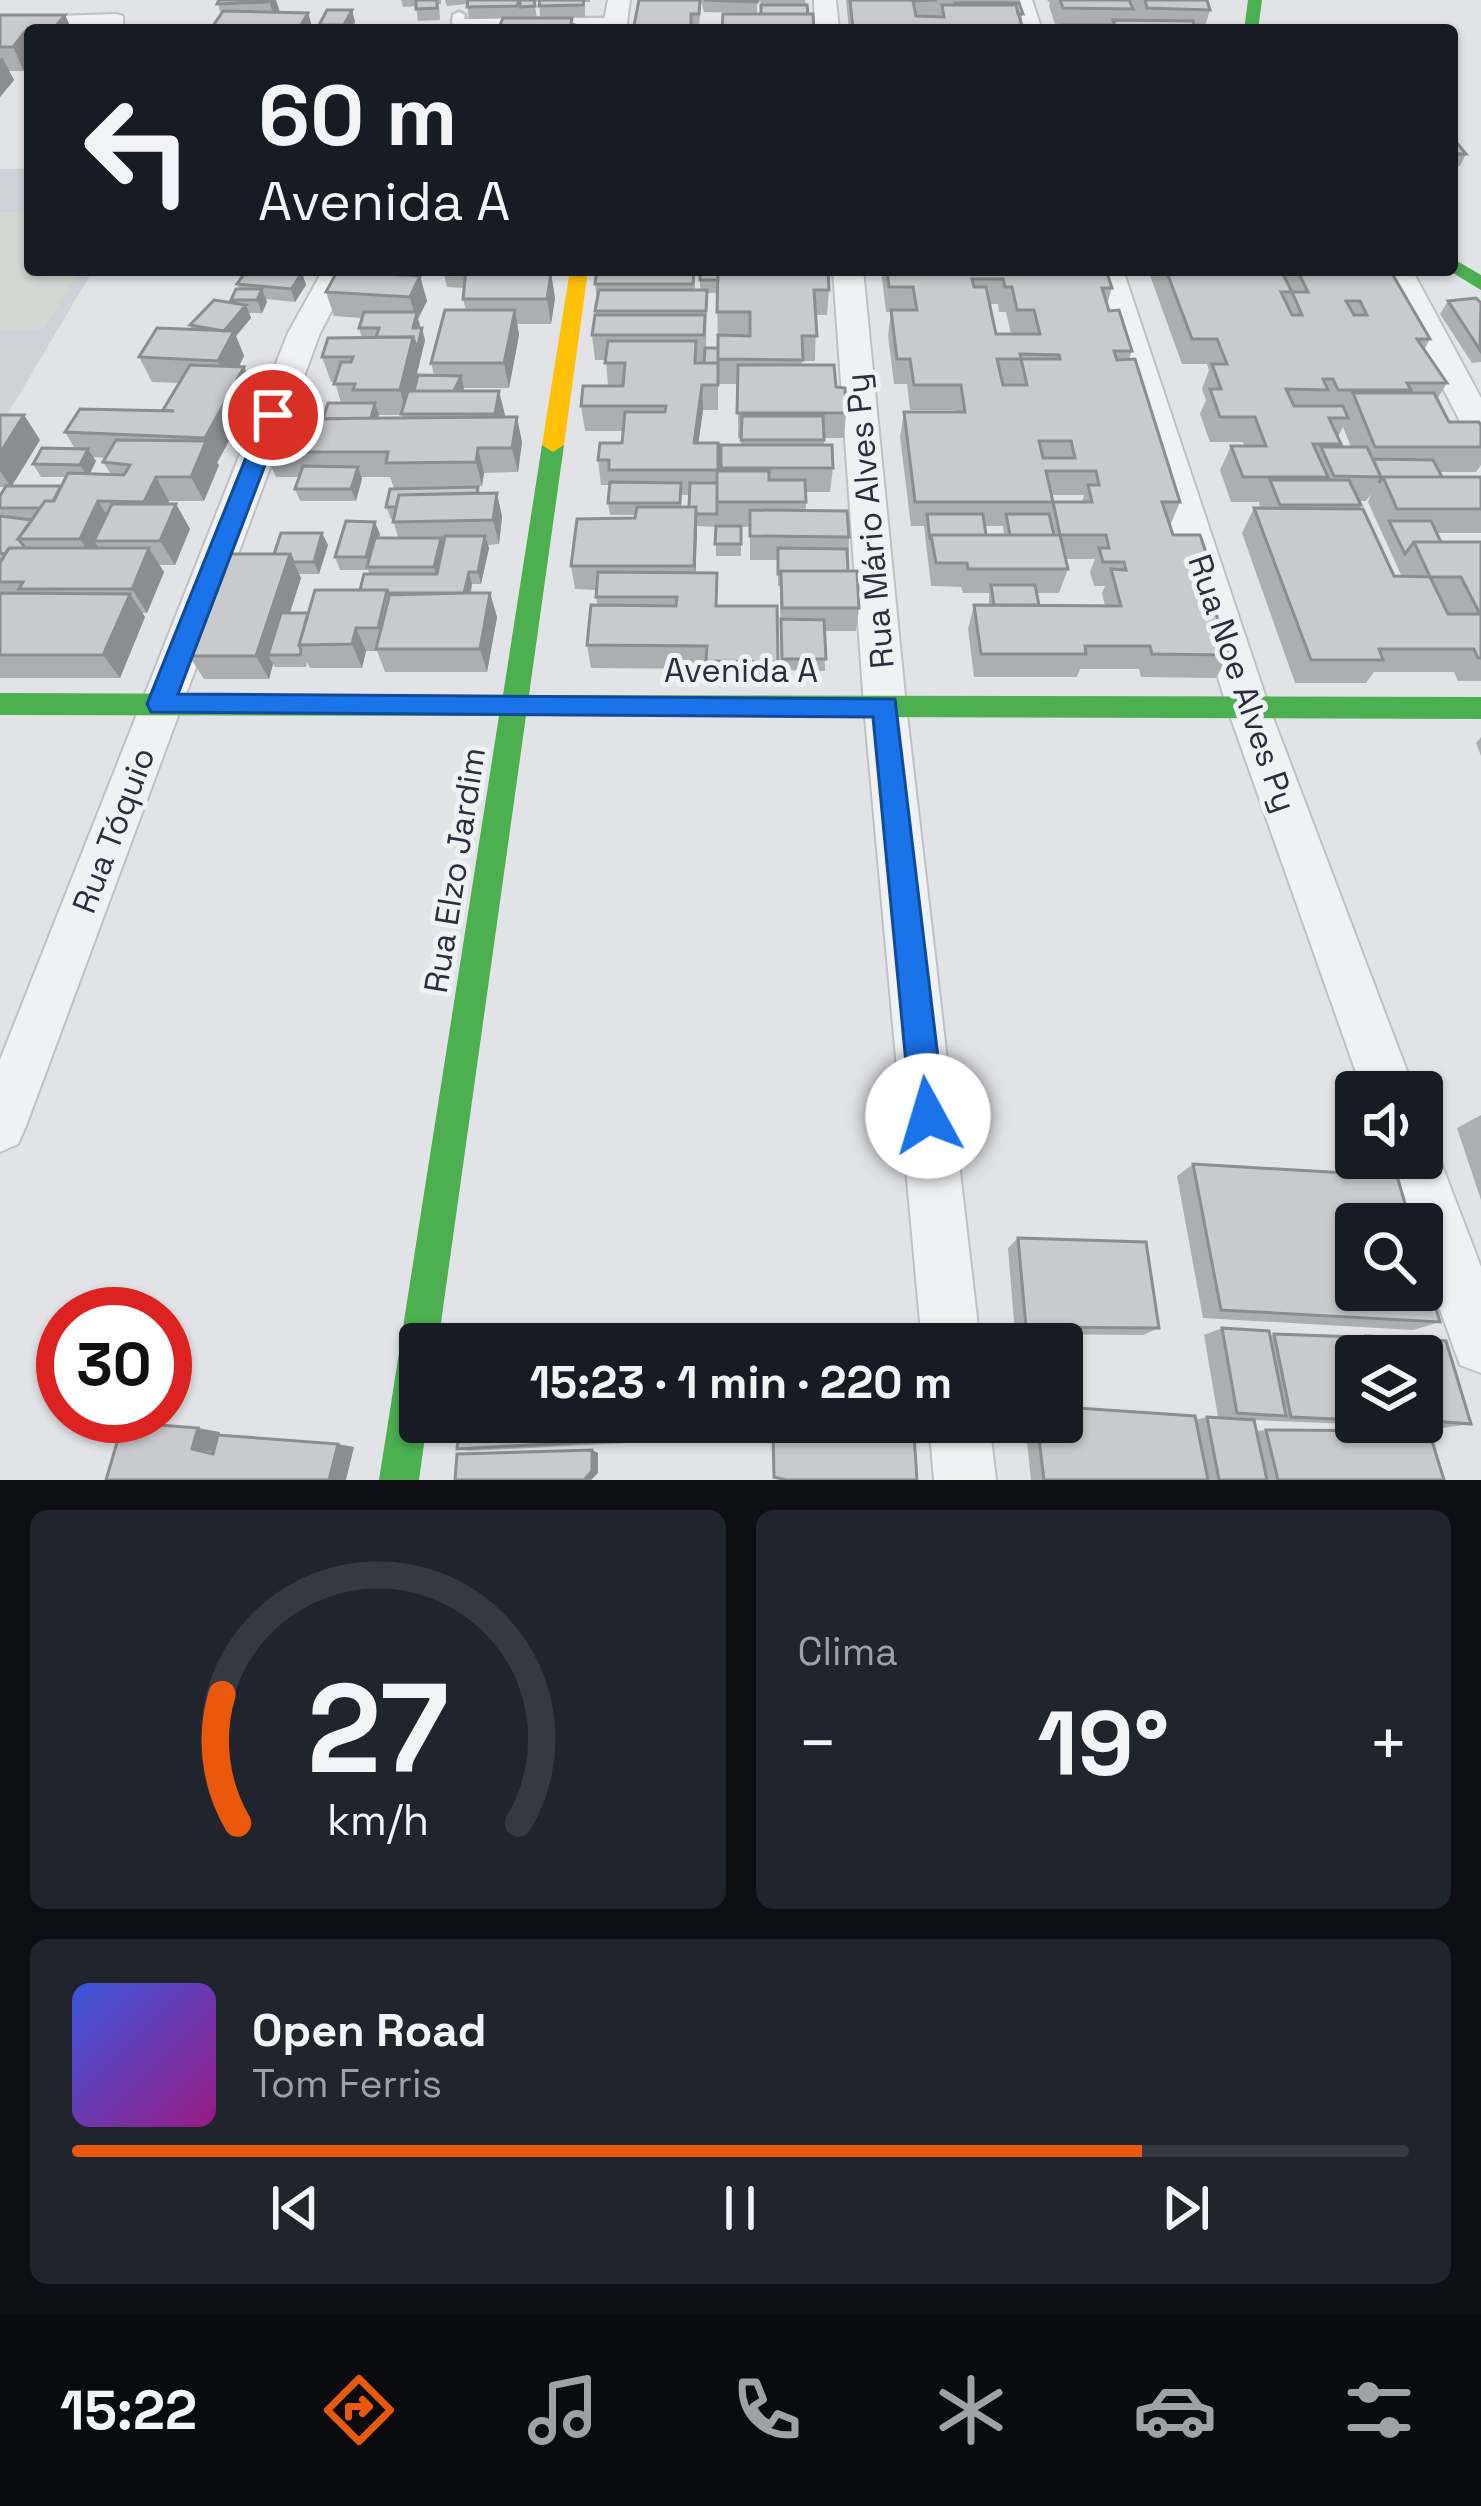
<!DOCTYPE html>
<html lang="pt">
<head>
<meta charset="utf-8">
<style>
	body { margin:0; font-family:"Space Grotesk",sans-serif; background:#20242c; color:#f1f3f6; height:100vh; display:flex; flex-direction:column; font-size:45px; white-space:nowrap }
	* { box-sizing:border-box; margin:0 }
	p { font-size:39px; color:#9ea1a6 }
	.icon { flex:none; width:66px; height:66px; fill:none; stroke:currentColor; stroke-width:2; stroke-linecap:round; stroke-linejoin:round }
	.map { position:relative; height:1480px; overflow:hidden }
	.drawer { display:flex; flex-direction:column; gap:30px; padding:30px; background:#0d0f14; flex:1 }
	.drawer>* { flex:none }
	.top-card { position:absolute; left:24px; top:24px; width:1434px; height:252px; border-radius:12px; box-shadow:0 3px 9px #0004; background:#171b24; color:#f1f3f6; overflow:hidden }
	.buttons { position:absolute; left:1335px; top:1071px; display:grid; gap:24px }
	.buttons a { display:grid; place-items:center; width:108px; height:108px; border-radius:12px; background:#171b24; box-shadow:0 3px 9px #0004; font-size:60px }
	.speed { position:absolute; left:36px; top:1287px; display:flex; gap:24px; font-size:60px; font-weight:700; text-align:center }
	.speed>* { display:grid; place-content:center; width:156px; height:156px; border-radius:50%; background:#171b24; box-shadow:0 3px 9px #0004; line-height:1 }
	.speed .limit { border:18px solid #d22; background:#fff; color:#111 }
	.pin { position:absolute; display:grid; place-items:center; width:102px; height:102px; color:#fff; margin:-51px; border:6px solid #fff; border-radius:50%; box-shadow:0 3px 12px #0007 }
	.me { position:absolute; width:132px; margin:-66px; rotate:354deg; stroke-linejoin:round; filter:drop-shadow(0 0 9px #0008) }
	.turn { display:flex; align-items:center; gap:42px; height:252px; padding:0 36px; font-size:54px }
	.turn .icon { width:156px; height:156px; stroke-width:2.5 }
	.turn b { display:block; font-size:84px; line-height:102px }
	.big { font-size:90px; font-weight:700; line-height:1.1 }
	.drawer .card { flex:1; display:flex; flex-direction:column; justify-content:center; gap:18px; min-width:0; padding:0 42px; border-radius:18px; background:#20242c }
	.drawer .dial { align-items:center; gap:0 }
	.dial svg { height:312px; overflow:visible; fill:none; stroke:#363941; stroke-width:7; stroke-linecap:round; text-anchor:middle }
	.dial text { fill:#f1f3f6; stroke:none }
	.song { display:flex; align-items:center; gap:36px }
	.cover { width:144px; height:144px; border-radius:18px; background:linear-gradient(135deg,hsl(230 70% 55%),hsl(310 70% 35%)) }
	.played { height:12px; border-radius:6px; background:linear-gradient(90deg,#ea580c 80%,#363941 80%) }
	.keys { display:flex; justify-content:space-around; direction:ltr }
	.heat { display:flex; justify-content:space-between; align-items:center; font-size:66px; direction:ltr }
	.drawer .tiles { flex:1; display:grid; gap:30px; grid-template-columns:1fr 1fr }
	.card:last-child { grid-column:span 2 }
	.trip { position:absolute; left:399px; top:1323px; width:684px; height:120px; border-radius:12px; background:#171b24; box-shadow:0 3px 9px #0004; font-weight:700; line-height:120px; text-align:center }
	.dock { display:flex; height:192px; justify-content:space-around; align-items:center; background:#090b0e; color:#9ea1a6 }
	.dock .icon { width:84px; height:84px }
	.dock .current { color:#ea580c }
	.dock b { font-size:54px; color:#f1f3f6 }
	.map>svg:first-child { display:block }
	.built { fill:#d0d2d9 }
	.green { fill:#d1d9d2 }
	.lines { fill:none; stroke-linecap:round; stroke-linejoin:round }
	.lane-casing { stroke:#c0c1c4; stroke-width:5 }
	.street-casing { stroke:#c0c1c4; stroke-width:4 }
	.lane { fill:#f0f1f3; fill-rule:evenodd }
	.street { fill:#f0f1f3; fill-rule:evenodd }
	.fast { fill:#4caf50; fill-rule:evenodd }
	.slow { fill:#ffc107; fill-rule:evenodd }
	.wall { fill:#acaeb0; fill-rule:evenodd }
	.shaded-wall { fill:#8c8d90 }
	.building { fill:#c8cacd; stroke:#8c8d90; stroke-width:3; fill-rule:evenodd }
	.route { fill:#1a73e8; stroke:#114b97; stroke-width:3 }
	.labels { text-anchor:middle; stroke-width:10; stroke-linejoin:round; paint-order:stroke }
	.street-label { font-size:33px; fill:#2a2e3d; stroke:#eff1f5 }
</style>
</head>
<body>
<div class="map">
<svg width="1481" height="1480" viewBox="0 0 1481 1480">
	<rect width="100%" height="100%" fill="#e2e3e6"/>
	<!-- built -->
	<path class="built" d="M0,169H30V270H93L0,427Z"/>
	<!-- green -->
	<path class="green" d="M0,212H30V270H80L44,329H0Z"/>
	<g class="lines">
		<!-- lane casing -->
		<g class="lane-casing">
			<path id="lane" d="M459,12L465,15L464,19L615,18L621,21L615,24L458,26L452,23L453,15Z"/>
		</g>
		<!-- street casing -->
		<g class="street-casing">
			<path id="street" d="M608,0H630L626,30H602Z
				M814,0H836L839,30H815Z
				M1010,0H1032L1042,30H1018Z
				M115,14L123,16V26L0,32V18Z
				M323,270H353L320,333L26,1126L18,1144L0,1152V1060L288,333Z
				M833,270H863L906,706L980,1344H922L864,706Z
				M1093,270H1123L1269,707L1415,1092H1363L1227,707Z
				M1382,270H1412L1481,398V440L1464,429Z
				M1422,1135L1432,1139L1481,1267V1373L1460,1365L1422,1259V1224H1410L1386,1158H1422Z
				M929,1422H989L996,1480H934Z"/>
		</g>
		<!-- lane -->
		<use href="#lane" class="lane"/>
		<!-- street -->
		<use href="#street" class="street"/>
		<!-- fast -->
		<path class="fast" d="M1248,0H1262L1258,30H1244Z
			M1452,258L1481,275V290L1448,270H1452Z
			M553,438L564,445L529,695L1481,697V719L526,716L438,1344H420V1422H427L419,1480H379L499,716L0,715V693L503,695L542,445Z"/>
		<!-- slow -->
		<path class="slow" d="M570,270H588L564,445L553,452L542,445Z"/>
	</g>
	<!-- wall -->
	<path class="wall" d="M217,0H276L280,12L308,13L313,30H211L221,15Z
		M401,0H441V4H439L440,20L418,21L416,6L403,7Z
		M445,0H590V2H585V17H540L539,2H534L537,18H572V24L503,18L469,19L467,4L447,6Z
		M639,0H805L808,14H813L814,30H722L723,14H761V2H757V13L704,12L701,1L699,26H692V29H634Z
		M846,0H1020L1023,30H849Z
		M1047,0H1207L1210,10L1204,30H1057L1049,6L1050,3Z
		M352,10L355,22L351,30H320L319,25Z
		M0,15H65L72,30H30V78L26,69L24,71H9L14,80L0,97Z
		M1452,137L1466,154L1460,166H1452Z
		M350,270H410L408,275L420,276L427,301L418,319L419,328L425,340L413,391L434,375L431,363L466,310L463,299L464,288L447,287L443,270H537L536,273H551L555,298L551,324H517L519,335L509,388H464L463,391L504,417L522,442L518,472L484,473L482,486L394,488L390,477H362L356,501H300L295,489L299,477H276L265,452L322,419L341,403L335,382H331L322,357L362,338L359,328L362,318L334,316L326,292ZM379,415H402L403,418H378Z
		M694,270L695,290H700V270L829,290L827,315H816L815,361H802V365L836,387L846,413L844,438H824V445L833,468L830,492H806V511L849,537L848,571L859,608L856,631H824L825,671L781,670L780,586H778V560H750V527H741V556H716V527L697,526L695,573L718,606L778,662L777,684H707V669L591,668L587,645L597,605L596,590L575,589L571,566L635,518L636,515H610L608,503L610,485H601L598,460L622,443L623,431H585L581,406L608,386L606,360H595L592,335L597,301L595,284ZM707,293H717L718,348H706ZM718,384H738V438H741V445H721V471H719L698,443L703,410H718ZM681,495H689V507H681Z
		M881,270H1106L1112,288L1107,304L1132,351L1129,359L1180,502L1170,526L1173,535L1212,570L1206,582L1229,655L1216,678L1141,677L1139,669H1080L1077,677H974L968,629L974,605H989V593H963L961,587L931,586L924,526H911L900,437L904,412H956V410H910L907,384H894L888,335L891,312H886ZM990,304H998L999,312H1006L1011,334H996ZM1051,495H1084L1082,502H1053ZM985,526H1003L1004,535H986ZM1065,559H1095L1090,572L1094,586H1105L1102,593L1105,606L1039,605L1037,593H1059L1068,569Z
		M1148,270H1390L1430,339L1424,350L1447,383L1437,399L1449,422L1481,426V465L1476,472H1439L1442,477H1481V533H1437L1441,542H1481V681H1458L1454,672H1374L1366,683H1295L1242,533L1254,508H1260L1259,502H1231L1220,470L1231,446H1244L1243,442H1210L1200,414L1206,400L1202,389L1209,370L1207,364H1182ZM1343,427L1351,447H1339L1341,444L1338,437ZM1371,494L1368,502L1402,577L1394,576L1359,509L1361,505L1359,501H1366Z
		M302,273L306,285L295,302L266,299L267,302L262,313H249L251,318L236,336L244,356L239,367H244L255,392L217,463L219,465L204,501H169L168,504H176L190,529L175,565H159L164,572L147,613H142L145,617L120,678H0V496L5,487H0V415H24L40,440L12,486L61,487L66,477H41L33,464L75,449L65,432L163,410L179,383L152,382L139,357L192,330L190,325L232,303L231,300L239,289L237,284ZM93,457L106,458L103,462L111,474H90L96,461Z
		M1448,301L1481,303V362L1472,363L1440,314Z
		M478,487L480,493H497L502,517L499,544L488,545L489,548L481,584H472L471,593H490L497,617L487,672H385L377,651H366L362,668H310L307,662L306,667H275L273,664L269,679H204L189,656L203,619L192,602L274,554L322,533L328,545L319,574H299L301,578L290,613L308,614L360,590L370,574L368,570H340L335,557L380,534L379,538H398L393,519H391L386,507Z
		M1481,737V756L1476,743Z
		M1481,1115V1200L1457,1128Z
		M1193,1164L1440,1322L1413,1330L1203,1318L1177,1176Z
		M1018,1238L1159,1328L1143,1335L1015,1334L1008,1248Z
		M1222,1328L1269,1331L1270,1336L1274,1334L1357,1338L1366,1336L1446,1341L1471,1424L1442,1428L1368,1422H1422V1356H1356V1422H1367L1351,1424L1254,1420L1256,1431L1266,1430L1429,1431L1444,1480H1031L1025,1422H1062V1407L1195,1416V1420L1207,1417L1253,1420L1218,1417L1204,1335Z
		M628,1422L627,1443L469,1451L457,1449Z
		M765,1422H902L903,1433L917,1480L773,1479L772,1434H765Z
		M628,1431L762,1433L761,1437L632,1434Z"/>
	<!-- shaded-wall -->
	<path class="shaded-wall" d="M269,0H276L280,13L276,25Z
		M352,10L355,22L351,30H345L344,25Z
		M308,13L313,30H298Z
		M65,15L72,30H55L54,28Z
		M28,28L30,32V63L24,67V71L13,47Z
		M2,57L14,80L0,97V59Z
		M302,273L306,285L295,302L291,289Z
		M551,273L555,298L551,324L547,299Z
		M420,276L427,301L418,319L420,325L416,340L413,328L415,317L410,297Z
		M262,289L267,302L262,313L257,300Z
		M246,305L251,318L236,336L244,356L229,385L218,361L224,331Z
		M515,310L519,335L509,388L504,363Z
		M422,328L425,340L407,415L400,390L413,337Z
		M244,367L255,392L217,463L219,465L204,501L191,477L206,441L205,438Z
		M461,376L464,388L453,412L449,400Z
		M702,385L703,410L695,468L694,443Z
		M499,391L505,415L500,439L495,414Z
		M375,403L379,415L372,440L368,427Z
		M24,415L40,440L11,487L0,471V453Z
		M517,417L522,442L518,472L512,448Z
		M478,448L484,473L482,486L476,462Z
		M88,449L96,461L88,477L80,465Z
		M358,467L362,479L356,501L351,489Z
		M156,477L169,501L158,526L144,502Z
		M497,493L502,517L499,544L493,520Z
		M98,501L114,526L94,541L102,552L96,563L80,539Z
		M176,504L190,529L175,565L160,541Z
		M696,507L697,531L695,590L694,566Z
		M375,522L380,534L370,570L366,557Z
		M322,533L328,545L319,574L314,562Z
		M485,536L489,548L481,584L478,572Z
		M441,538L444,551L438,579L434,567Z
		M149,548L164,572L147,613L132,589Z
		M290,554L301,578L276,655H268L273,664L269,679L256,656Z
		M469,572L472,584L467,608L464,596Z
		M490,593L497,617L487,672L480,649Z
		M130,594L145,617L120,678L103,655Z
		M356,628L366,651L362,668L352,644Z
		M623,1422H628L627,1443L622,1440Z
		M198,1428L220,1432L214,1452L192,1449Z
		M338,1444L354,1447L346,1480H329Z
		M592,1450L598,1453V1473L591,1480H584Z"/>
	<!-- building -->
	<path class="building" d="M219,0H269L268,2L217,4Z
		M416,0H437V8L416,9Z
		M468,0H519L517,6L467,7Z
		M520,0H534L535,6L520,7Z
		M540,0H584L583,5L539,6Z
		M639,0H700L699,14H691V26H634Z
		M704,0H757V2Z
		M850,0H937L913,1L916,16L944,17L942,5H1016L1023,30L853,29Z
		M1060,0H1129L1133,9L1063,8Z
		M1145,0H1207L1210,10L1147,8Z
		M955,3H1019L1023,14H1018L1016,5H956Z
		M761,5H807L808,14H761Z
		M327,10H352L344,25H319Z
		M223,11L308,13L298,30L211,29Z
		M723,14H813L814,29H722Z
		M0,15H65L54,28H28L13,47H0Z
		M503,18H572L571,24L592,30H498Z
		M1113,20L1193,21L1195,30H1117Z
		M1062,25H1111L1113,30H1064Z
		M1452,137L1466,154H1452Z
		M247,270H272L302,273L291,289L237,284Z
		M338,270L420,276L410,297L326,292Z
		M350,270H402L400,275Z
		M466,270H527V273H551L547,299H463Z
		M597,270H694L693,284H595Z
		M700,270H718V280H700Z
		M718,270H828L829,290H814L817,336H802L803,360L718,359V335L750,336V312H717Z
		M887,270H1106L1112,288H1102L1109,311L1119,310L1132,351H1114L1117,360L1135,359L1180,502H1162L1173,535H1200L1212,570L1202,569L1229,655L1152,654L1150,646H1085L1086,654H981L974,605L1121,606L1111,569L1126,570L1124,562H1103L1099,548H1109L1106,535H1060L1068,569H968L967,563H936L931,535H1060L1053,502H915L904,412H965L961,385H914L910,359H897L891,310H917L913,287H889ZM972,279H1003L1005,287H1012L1017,310H1034L1040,334H996L986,287H974ZM1020,354L1059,355L1060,359H1021ZM997,359H1021L1027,385H1003ZM1039,441H1071L1075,458H1043ZM1046,471H1096L1099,485H1088L1092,502H1053Z
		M1166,270H1281L1292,292H1281L1292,315H1302L1292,292H1308L1297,270H1390L1430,339H1417L1447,383H1407L1411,390H1338L1333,379H1323L1328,390L1286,389L1294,406H1343L1348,418H1329L1341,444H1313L1328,477H1243L1231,446H1266L1255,417H1220L1210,389H1221L1212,364H1227L1217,339H1192ZM1346,301H1360L1367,315H1354Z
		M236,289H262L257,300H231Z
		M599,290H707L706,311H595Z
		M1476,298L1481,303L1480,350L1448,301Z
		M214,300L246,305L224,331L190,325Z
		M445,310H515L504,363H431Z
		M364,312H417L413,328H422L417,349L413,337H376L379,328H359Z
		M595,315H705L704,335H592Z
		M157,328L234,331L218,361L139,357Z
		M413,337L400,390H353L355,384H334L341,362H351L353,357H322L328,338Z
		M608,341H696L695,363H718V385H702L694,443H718V470H609V460H598L600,443H622L625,412H665L666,406H581L583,386H623L625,363H605Z
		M705,348H718V363H704Z
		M190,365L244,367L205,438L65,432L80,409L174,411L163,410Z
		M738,365H834L836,387L845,388L846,413H737Z
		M418,375L461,376L454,391H414Z
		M408,391H499L495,414H401Z
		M1353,393H1434L1449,422H1479L1481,426V447H1375Z
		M328,403H375L371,418L323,419Z
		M0,415H24L0,453Z
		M742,416H823L824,440H741Z
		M517,417L512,448H478L476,462L386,463L388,452H265L277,419Z
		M116,440L206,441L191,477H156L144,502L98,501L80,539H18L45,501H54L68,473L124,475L130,465L103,462Z
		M721,445H832L833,468H721Z
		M1321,447H1367L1381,477L1334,476Z
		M42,448L88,449L80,465L33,464Z
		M1373,459L1433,460L1442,477H1383L1379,483L1381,477Z
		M303,466L358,467L351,489H295Z
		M717,471H769V480H805L806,502H717Z
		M1383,477H1481V509H1397Z
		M1270,480H1349L1361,505H1280Z
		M610,482L681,483L680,503H608Z
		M690,483H717V514H696V507H689Z
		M6,486H61L53,501H45L40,508H0V496Z
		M478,487L477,493L399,495L396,507H386L390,489Z
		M497,493L493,520L393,522L399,495Z
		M112,504H176L160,541H94Z
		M637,507H696L694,566H571L577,519L635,518Z
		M1254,508L1363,509L1394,576L1430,577L1414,542H1481V658H1478L1474,649H1379L1383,660H1311ZM1430,577H1461L1480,614H1448Z
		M750,510L847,511L849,537L750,536Z
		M927,514H983L986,535H931L930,540Z
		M1006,514H1049L1054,535H1010Z
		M0,516L32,520L18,539L24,546L23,548H9L5,554L0,553Z
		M346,521L375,522L366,557H335Z
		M1389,521H1431L1441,542H1414L1405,554Z
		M716,526H741V544H715Z
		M281,533H322L314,562H293L290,554H274Z
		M445,536H485L478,572H469L464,593L389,595L387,590H360L364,574H437Z
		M375,538H441L434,567H367Z
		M9,548H149L132,589H19L23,582H0V563Z
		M778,548L847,549L848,571H781V574H778Z
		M212,554H290L256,656H189L210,602H192Z
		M781,571H857L859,608H782Z
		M598,572L717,573L716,606H777L778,662L706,661L707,646L587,645L591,605L676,606L677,597H596Z
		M991,585H1035L1039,605H994Z
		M315,590H387L378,628H356L352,644L299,645Z
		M0,593L130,594L103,655H0Z
		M390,593H490L480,649H376Z
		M281,613H308L299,645L301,650L300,655H268Z
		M781,619L824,620L826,659H782Z
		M1193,1164L1397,1176L1411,1224H1356V1290H1422V1261L1440,1322L1221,1310Z
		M1018,1238L1146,1242L1159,1328L1026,1327Z
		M1222,1328L1269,1331L1286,1416L1237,1413Z
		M1274,1334L1357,1337L1361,1356H1356V1420L1291,1417Z
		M632,1335L761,1338V1344H632Z
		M1366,1336L1446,1341L1471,1424L1422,1420V1356H1371Z
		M1062,1407L1195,1416L1208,1480H1044L1037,1422H1062Z
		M1207,1417L1254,1420L1267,1480H1219Z
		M123,1422L198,1428L192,1449L213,1454L218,1435L338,1444L329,1480H106Z
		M460,1422H623L622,1440L457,1449Z
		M628,1422H762V1433L628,1431Z
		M766,1422H902L903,1433L914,1435L917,1480H786L774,1477L773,1431H766Z
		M1266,1430L1429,1431L1444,1480H1278Z
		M592,1450V1471L584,1480H455L457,1454Z"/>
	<!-- route -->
	<path class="route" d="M265,410L284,415L178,694L895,699L945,1116L940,1128L928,1133L916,1128L911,1116L873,717L151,712L147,704Z"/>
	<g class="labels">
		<!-- street labels -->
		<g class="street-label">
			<text transform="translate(869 521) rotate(-95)" y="12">Rua Mário Alves Py</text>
			<text x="741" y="682">Avenida A</text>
			<text transform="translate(1243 683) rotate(71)" y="12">Rua Noe Alves Py</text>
			<text transform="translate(113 830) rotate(-69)" y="12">Rua Tóquio</text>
			<text transform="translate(454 870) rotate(-81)" y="12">Rua Elzo Jardim</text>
		</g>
	</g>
</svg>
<div class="buttons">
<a><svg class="icon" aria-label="sound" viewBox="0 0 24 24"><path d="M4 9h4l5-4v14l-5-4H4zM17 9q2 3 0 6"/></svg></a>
<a><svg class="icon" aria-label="search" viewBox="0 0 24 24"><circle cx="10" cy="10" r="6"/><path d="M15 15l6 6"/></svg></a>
<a><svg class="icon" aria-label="layers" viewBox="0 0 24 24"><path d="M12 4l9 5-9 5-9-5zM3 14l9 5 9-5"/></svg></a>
</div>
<div class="speed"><div class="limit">30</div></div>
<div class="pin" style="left:273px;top:415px;background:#d93025"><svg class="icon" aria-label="arrive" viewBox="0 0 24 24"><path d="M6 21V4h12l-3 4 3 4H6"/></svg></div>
<svg class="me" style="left:928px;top:1116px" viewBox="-20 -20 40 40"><circle r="19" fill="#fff"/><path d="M0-13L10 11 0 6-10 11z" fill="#1a73e8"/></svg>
<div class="trip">15:23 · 1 min · 220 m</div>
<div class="top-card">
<div class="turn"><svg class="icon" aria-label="left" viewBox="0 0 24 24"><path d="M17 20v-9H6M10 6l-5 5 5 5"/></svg><div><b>60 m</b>Avenida A</div></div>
</div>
</div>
<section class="drawer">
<div class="tiles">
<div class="card dial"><svg viewBox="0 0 100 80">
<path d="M14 69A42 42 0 1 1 86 69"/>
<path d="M14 69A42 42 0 0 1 10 36" stroke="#ea580c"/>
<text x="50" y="56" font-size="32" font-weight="700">27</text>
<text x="50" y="72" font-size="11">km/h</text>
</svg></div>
<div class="card"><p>Clima</p>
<div class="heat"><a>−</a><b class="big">19°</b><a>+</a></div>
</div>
<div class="card">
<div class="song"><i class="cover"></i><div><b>Open Road</b><p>Tom Ferris</p></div></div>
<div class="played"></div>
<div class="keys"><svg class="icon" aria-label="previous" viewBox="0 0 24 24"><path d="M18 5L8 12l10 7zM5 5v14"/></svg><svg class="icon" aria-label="pause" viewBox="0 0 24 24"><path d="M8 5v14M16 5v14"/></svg><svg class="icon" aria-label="next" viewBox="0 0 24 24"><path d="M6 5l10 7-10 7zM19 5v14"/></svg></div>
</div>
</div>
</section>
<nav class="dock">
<b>15:22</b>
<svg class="icon current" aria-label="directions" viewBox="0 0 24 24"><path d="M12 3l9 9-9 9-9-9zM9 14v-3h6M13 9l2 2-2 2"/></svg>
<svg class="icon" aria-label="music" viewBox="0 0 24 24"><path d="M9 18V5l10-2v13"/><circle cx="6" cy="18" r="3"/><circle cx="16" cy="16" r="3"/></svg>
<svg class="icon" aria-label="phone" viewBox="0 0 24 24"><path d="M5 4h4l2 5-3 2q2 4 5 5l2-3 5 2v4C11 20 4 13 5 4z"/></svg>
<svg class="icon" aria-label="climate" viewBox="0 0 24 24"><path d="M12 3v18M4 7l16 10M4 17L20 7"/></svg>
<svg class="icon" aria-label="car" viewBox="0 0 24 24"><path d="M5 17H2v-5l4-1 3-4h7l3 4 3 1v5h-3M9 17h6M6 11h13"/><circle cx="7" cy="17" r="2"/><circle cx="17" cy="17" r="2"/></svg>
<svg class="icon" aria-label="filters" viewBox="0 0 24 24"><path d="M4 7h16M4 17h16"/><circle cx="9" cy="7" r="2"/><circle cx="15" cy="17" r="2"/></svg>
</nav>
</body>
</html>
